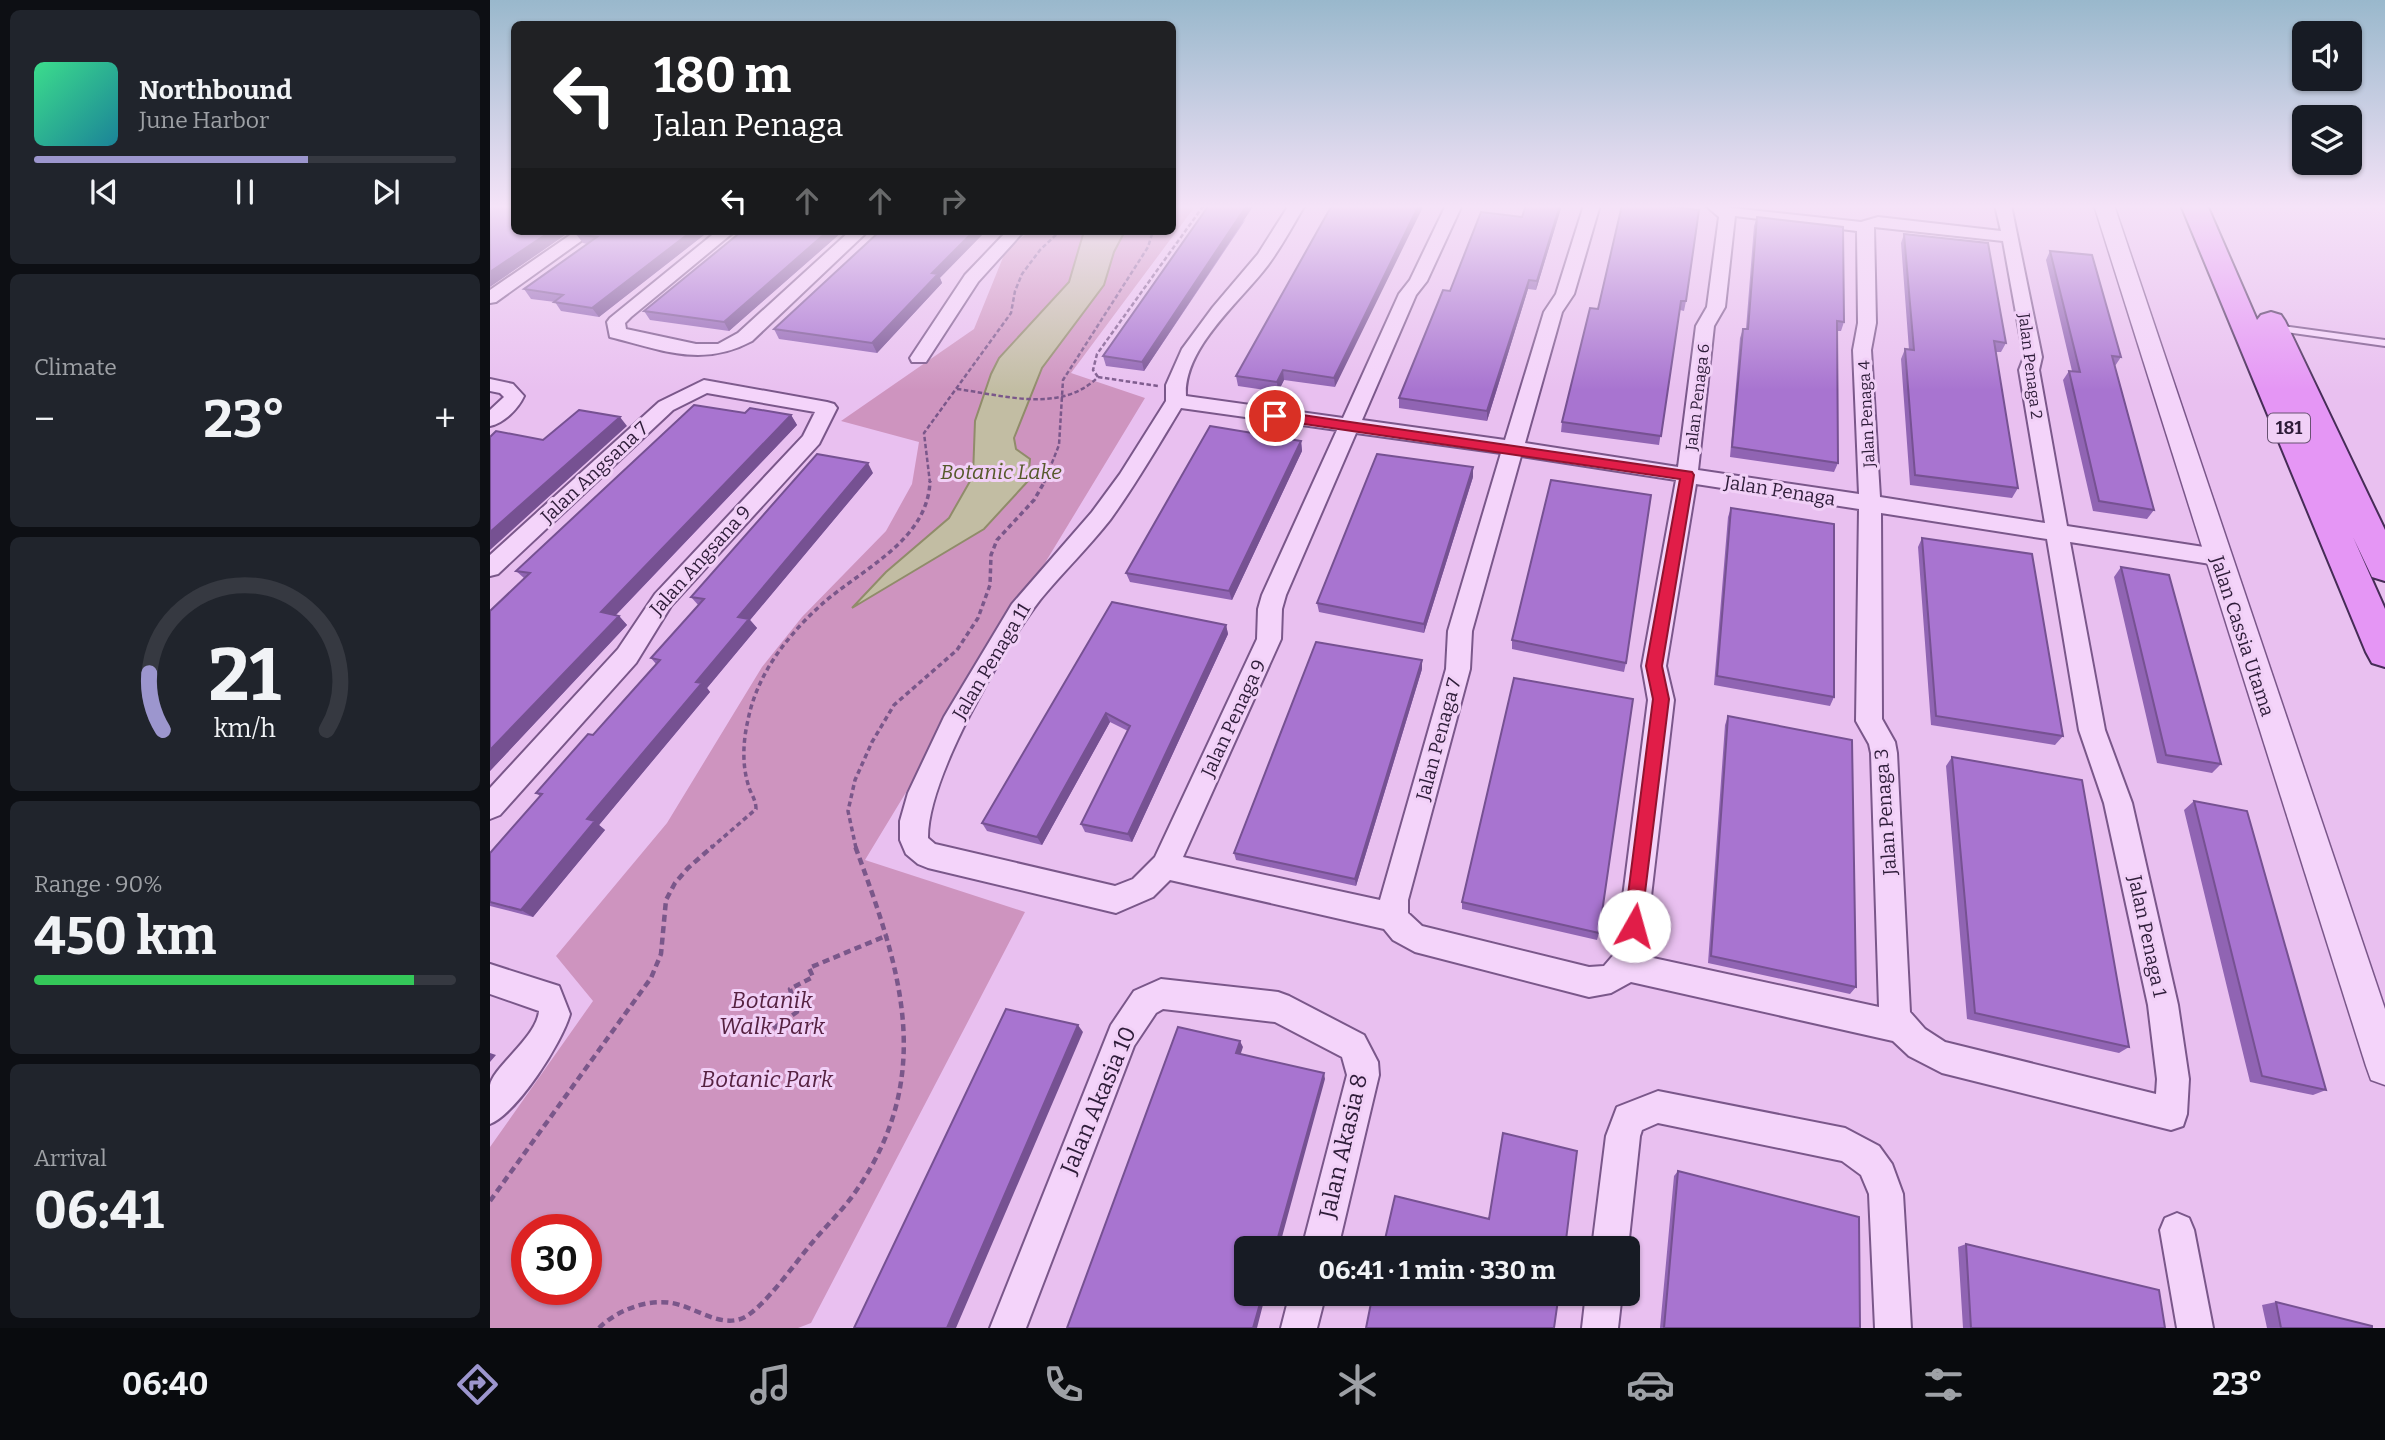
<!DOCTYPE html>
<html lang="en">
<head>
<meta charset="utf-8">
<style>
	body { margin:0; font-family:Bitter,serif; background:#20242c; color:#f1f3f6; height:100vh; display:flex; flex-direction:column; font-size:26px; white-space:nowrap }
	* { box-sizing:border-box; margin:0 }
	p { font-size:23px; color:#9ea1a6 }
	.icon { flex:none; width:38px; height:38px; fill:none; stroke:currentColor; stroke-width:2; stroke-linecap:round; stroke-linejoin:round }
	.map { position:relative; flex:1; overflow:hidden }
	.details { display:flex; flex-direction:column; gap:10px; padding:10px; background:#0d0f14; width:490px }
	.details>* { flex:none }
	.banner { position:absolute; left:21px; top:21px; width:665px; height:214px; border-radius:10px; box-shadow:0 2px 5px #0004; background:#202124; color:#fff; overflow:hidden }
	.tools { position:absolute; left:1802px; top:21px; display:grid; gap:14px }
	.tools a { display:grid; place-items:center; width:70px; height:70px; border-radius:10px; background:#171b24; box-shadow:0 2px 5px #0004; font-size:35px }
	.speed { position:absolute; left:21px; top:1214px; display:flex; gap:14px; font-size:35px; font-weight:700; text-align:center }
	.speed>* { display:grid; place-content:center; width:91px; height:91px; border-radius:50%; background:#171b24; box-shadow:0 2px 5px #0004; line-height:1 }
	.speed .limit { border:10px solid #d22; background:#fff; color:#111 }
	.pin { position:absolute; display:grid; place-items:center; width:60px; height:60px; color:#fff; margin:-30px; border:4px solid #fff; border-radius:50%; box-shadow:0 2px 7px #0007 }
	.me { position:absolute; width:77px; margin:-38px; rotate:7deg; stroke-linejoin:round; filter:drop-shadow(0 0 5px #0008) }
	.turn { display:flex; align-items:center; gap:24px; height:147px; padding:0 28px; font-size:32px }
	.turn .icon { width:91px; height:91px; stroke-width:2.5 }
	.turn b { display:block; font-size:49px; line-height:60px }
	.lanes { display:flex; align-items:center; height:66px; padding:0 28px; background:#0003; justify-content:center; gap:35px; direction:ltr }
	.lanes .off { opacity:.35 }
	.big { font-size:52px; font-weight:700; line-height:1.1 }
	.details .tile { flex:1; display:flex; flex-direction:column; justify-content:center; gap:10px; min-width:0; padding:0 24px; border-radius:10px; background:#20242c }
	.details .dial { align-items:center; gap:0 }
	.dial svg { height:182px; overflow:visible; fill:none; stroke:#363941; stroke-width:7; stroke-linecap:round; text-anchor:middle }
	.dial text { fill:#f1f3f6; stroke:none }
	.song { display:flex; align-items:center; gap:21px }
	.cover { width:84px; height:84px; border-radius:10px; background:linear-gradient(135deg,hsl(150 70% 55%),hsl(190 70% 35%)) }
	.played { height:7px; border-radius:4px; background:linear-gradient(90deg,#9c96ce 65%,#363941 65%) }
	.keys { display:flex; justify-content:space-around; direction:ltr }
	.heat { display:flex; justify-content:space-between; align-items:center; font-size:38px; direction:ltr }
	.charge { height:10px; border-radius:5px; background:linear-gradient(90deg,#34c759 90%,#363941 0) }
	.trip { position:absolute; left:744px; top:1236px; width:406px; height:70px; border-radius:10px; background:#171b24; box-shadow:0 2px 5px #0004; font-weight:700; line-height:70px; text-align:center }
	.tab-bar { display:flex; height:112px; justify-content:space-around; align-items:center; background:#090b0e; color:#9ea1a6 }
	.tab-bar .icon { width:49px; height:49px }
	.tab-bar .selected { color:#9c96ce }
	.tab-bar b { font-size:32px; color:#f1f3f6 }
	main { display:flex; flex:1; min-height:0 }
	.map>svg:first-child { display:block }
	.green { fill:#ce94bf; fill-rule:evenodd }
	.water { fill:#c2bda3; stroke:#908c6a; stroke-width:2 }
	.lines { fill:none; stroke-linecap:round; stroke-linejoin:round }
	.service-casing { stroke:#7a578a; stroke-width:4 }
	.minor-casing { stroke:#7a578a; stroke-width:4 }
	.tertiary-casing { stroke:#7a578a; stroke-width:3 }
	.primary-casing { stroke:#462c57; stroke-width:4 }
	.path-far2 { stroke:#7a578a; stroke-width:2.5; stroke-dasharray:4.5 2.5; stroke-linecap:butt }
	.path-far1 { stroke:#7a578a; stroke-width:3.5; stroke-dasharray:5 3.5; stroke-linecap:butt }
	.path { stroke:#7a578a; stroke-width:4.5; stroke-dasharray:7 4.5; stroke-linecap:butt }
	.service { fill:#f4d4fa; fill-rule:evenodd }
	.minor { fill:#f4d4fa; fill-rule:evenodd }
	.tertiary { fill:#f4d4fa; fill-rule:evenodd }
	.primary { fill:#e596f5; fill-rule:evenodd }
	.wall { fill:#9064b3 }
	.shaded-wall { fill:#765192 }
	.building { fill:#a874d0; stroke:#765192; stroke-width:2 }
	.route { fill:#e11d48; stroke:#92132f; stroke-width:2 }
	.labels { text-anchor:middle; stroke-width:6; stroke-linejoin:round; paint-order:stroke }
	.far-street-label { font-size:16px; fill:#2e1c39; stroke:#f1d0f7 }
	.shield { fill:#f1d0f7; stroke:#685272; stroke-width:2 }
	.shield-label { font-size:18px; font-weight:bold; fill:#2e1c39 }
	.street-label { font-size:19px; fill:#2e1c39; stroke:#f1d0f7 }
	.water-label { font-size:21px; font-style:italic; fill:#56592b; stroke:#f1d0f7 }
	.near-park-label { font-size:23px; font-style:italic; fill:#562242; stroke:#f1d0f7 }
	.near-street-label { font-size:23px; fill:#2e1c39; stroke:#f1d0f7 }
</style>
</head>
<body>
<main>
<section class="details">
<div class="tile">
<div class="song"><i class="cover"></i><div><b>Northbound</b><p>June Harbor</p></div></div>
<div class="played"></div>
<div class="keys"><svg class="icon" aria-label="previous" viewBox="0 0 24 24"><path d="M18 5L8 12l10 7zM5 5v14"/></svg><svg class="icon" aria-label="pause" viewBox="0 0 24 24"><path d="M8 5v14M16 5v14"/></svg><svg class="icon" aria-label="next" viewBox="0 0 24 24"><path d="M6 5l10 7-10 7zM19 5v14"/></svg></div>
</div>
<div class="tile"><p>Climate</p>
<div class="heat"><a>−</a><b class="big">23°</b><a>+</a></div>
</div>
<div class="tile dial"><svg viewBox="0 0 100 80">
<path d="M14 69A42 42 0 1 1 86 69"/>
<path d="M14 69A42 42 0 0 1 8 44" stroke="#9c96ce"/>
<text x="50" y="56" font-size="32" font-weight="700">21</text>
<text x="50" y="72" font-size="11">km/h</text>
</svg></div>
<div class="tile"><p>Range · 90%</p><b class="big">450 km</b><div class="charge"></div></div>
<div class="tile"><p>Arrival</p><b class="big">06:41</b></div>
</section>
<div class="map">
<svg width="1895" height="1328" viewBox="0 0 1895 1328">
	<rect width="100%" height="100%" fill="#e9c0f0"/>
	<!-- green -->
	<path class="green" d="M683,205H706L581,373L655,398L375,860L535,912L321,1323L308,1328H0V1147L103,1001L66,956L177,823L272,667L312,617L396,531L422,484L429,442L351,421L484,329L516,250L540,231H682ZM37,1230H96V1290H37Z"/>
	<!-- water -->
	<path class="water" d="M594,231H635L624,252L614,285L552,368L524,438L526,449L540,459L538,481L494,529L362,608L396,572L459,518L483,476L485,421L501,374L509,358L579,282Z"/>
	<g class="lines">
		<!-- service casing -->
		<g class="service-casing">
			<path id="service" d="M1785,325L1895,340V346L1782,330L1780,328Z"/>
		</g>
		<!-- minor casing -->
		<g class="minor-casing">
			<path id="minor" d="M799,205H815C803,225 792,246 778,265C751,301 693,348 696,396L853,418L909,294L920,280L956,205H972L937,281L926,295L872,420L1015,440L1054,312L1066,294L1094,205H1110L1084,294L1072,312L1035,443L1188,467L1206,326L1217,307L1229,217L1215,205L1371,222L1388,217L1511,231L1505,205H1521L1552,357L1549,370L1577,526L1727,549L1735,551L1738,557L1735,563L1727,565L1580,542L1615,730L1642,803L1688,1005L1699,1079L1697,1114L1693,1126L1681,1130L1452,1073L1419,1056L1403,1041L1141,982L1121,993L1099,997L925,952L903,940L894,929L680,880L663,897L626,913L438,868L428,864L416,854L410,840V821L418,793L454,717L522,604L602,512L630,474L676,401V385L692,349L723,307L768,254ZM1245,216L1367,231L1368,323L1363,350L1369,494L1208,470L1224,326L1235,307ZM1384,227L1513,241L1534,357L1529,370L1555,523L1390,497L1381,350L1386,323ZM691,408L847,430L772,595L768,609L767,639L665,857L643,879L625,886L445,844L438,838C437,779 513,648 550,600C572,573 598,548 620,520C646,484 668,446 691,408ZM866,433L1011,453L958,631L956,669L890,900L693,857L791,639L792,609L796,595ZM1031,456L1186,480L1152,666L1158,700L1126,952L1114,966L1099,967L932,926L918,913V900L980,669L982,631ZM1206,484L1369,509L1366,721L1379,744L1381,753L1389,1007L1154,956L1184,700L1176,666ZM1391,513L1557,539L1589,730L1614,803L1658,1005L1667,1079L1666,1094L1455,1042L1435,1029L1420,1012L1407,753L1405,742L1392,719Z
				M86,231H105L6,302L0,303V290Z
				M227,231H245L141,317L135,323L136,329L206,344H228L248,333L360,231H378L262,341C212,368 172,350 120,337L117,322L120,318Z
				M517,231H534L488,282L436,362H422L420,358L475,275Z
				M0,379L23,384L34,396C28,409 14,423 0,426V410L14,397L10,393L0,391Z
				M214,380L337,402L344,404L347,408L329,444L181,606L146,663L10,815L0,819V788L128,649L165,594L313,436L325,412L217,393L183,410L8,574L0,576V555L169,402Z
				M0,964L69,986L80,1014C72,1043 27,1113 0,1124C0,1112 0,1097 0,1085C3,1067 47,1037 49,1011L0,994Z
				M671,979L788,992L799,996L874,1035L888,1062L889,1075L848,1248H812L857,1075L852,1057L785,1022L673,1009L666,1013L644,1046L536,1328H500L621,1025L644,991Z
				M1168,1091L1355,1128L1389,1146L1402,1164L1413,1194L1421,1328H1385L1379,1194L1371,1175L1352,1161L1168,1123L1152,1130L1150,1136L1138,1248H1102L1116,1136L1127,1107Z
				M1687,1213L1699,1218L1704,1230L1723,1328H1687L1670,1230L1675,1218Z
				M800,1293H836L827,1328H791Z
				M1096,1293H1132L1128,1328H1092Z"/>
		</g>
		<!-- tertiary casing -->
		<g class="tertiary-casing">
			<path id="tertiary" d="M1604,205H1624L1895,1009V1085L1881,1080L1876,1066Z"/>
		</g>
		<!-- primary casing -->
		<g class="primary-casing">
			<path id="primary" d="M1691,205H1717L1767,320L1771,315L1781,312L1791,315L1795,321L1895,530V581L1882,577L1863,537L1895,609V667L1882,663L1876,652Z"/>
		</g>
		<!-- path-far2 -->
		<path class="path-far2" d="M608,377L603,370L607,354L714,205
			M608,377L668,386
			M467,389C513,395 571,414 608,377
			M440,483L434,433L521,313L525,291L532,274L550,250L570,231
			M554,483L569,445L573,380L658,247L663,231"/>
		<!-- path-far1 -->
		<path class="path-far1" d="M221,848L266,809C266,799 260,793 258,784C252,764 253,741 258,720C267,674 297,636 331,605C371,569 438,541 440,481
			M366,848L358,811L365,780L382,742L404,705L467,650L488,618L500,585L501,555L507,540L544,500L555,481"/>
		<!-- path -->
		<path class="path" d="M274,1035L307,1012L300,989L323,977L319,968L398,935
			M0,1201L161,978L171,954L176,900L185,883L198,868L223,846
			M109,1328C127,1310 157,1299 182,1303C205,1307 230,1328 253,1318C273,1309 306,1262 321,1244C336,1226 353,1210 366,1191C447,1074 410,967 365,846"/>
		<!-- service -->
		<use href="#service" class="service"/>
		<!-- minor -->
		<use href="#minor" class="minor"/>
		<!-- tertiary -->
		<use href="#tertiary" class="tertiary"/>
		<!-- primary -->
		<use href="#primary" class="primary"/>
	</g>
	<!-- wall -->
	<path class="wall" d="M842,205L845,387L794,380L788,392L748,386L746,376Z
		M1036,205H1072L1046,290L1038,289L997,421L909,408V398L960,291L1032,217Z
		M1132,205L1196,301L1194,311L1190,310L1169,445L1071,432L1072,422L1108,309Z
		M1561,205H1583L1582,207Z
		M1267,217L1354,322L1351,331H1347L1348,463L1344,472L1240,457L1250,338L1253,329H1256L1264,226Z
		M756,219L654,371L616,366L613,356Z
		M90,231H219L109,317L71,311L65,302L41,299L34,289L97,244L93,243L86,234Z
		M252,231H353L239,331L160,320L154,311Z
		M1414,234L1516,343L1511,352H1505L1528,488L1522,498L1420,485L1411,359L1415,349L1419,350L1411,243Z
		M1560,251L1631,357L1625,366L1664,510L1657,519L1603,511L1573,380L1579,371H1582L1556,260Z
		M450,278L452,283L387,353L289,339L284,329Z
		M255,413L301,415L307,425L126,615L129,616L137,625L0,771V611L34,578L26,571Z
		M811,441L812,451L742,600L640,582L636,573Z
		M383,473L260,620L267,628L217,688L220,692L109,825L115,830L43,917L0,906V853L50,796L46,793L103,735L166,664L161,658L209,606L201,597Z
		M983,477L934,633L829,612L827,603Z
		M1241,508L1344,697L1340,706L1224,685L1238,517Z
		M1432,538L1573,736L1565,745L1441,725L1428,547Z
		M1631,567L1731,764L1722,773L1667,763L1624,577Z
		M622,602L736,625L738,634L642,842L595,832L591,824L638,731L620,722L552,845L497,831L492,823Z
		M1022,640L1136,663L1134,672L1022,649Z
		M932,669L866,886L746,860L744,853Z
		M1238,716L1366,987L1360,994L1218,963L1235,725Z
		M1462,757L1639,1047L1629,1053L1477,1019L1456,766Z
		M1704,801L1836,1090L1823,1095L1760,1082L1694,810Z
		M972,902L1109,933L1107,940L972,909Z
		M1188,1171L1370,1328H1170L1184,1176Z
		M1476,1244L1675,1328H1473L1468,1247Z
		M1786,1302L1882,1328H1777L1772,1305Z"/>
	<!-- shaded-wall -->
	<path class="shaded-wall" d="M757,205H764L654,371L652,362Z
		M929,205H934L845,387L844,378Z
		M1070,205H1072L1046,290L1047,281Z
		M61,231H81L0,287V272Z
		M202,231H219L109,317L102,308Z
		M338,231H353L239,331L234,322Z
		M484,231H496L450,278L452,283L387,353L382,343L442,273Z
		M1039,280L1038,289L997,421V411Z
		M793,370L794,380L788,392L787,382Z
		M301,415L307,425L120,621L111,612Z
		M130,417L137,426L0,550V532Z
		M811,441L812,451L742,600L739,591Z
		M378,463L383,473L260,620L267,628L217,688L220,692L109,825L115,830L43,917L31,910L97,819L206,682L248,617Z
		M983,467V477L934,633V624Z
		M129,616L137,625L0,771V750Z
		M736,625L738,634L642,842L638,834Z
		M932,660V669L866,886L865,879Z
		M616,713L620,722L552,845L547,837Z
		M588,1025L593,1032L466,1328H457Z
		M750,1041L753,1047L749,1059L746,1053Z
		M0,1053L6,1055L0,1062Z
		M834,1073L835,1079L789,1248H785Z
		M773,1293H776L767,1328H763Z"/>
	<!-- building -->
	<path class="building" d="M4,205H24V231H61L0,272V207Z
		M719,205H757L652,362L613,356Z
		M842,205H929L844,378L793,370L787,382L746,376Z
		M1036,205H1070L1047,281L1039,280L997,411L909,398L953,290L960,291L991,212L1032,217Z
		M1132,205H1165L1209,210L1196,301H1191L1171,436L1072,422L1100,308L1108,309Z
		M1267,217L1353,227L1354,322L1347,321L1348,463L1242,447L1253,329H1258Z
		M90,231H202L102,308L64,302L73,295L34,289L107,237L86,234Z
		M252,231H338L234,322L154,311Z
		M390,231H484L442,273L448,274L382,343L284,329Z
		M1414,234L1498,243L1516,343L1504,341L1528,488L1425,475L1415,349L1424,350Z
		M1560,251L1602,255L1631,357L1622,356L1664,510L1609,501L1579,371L1590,372Z
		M204,405L255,413L260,408L301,415L111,612L129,616L0,750V611L40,573L26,571Z
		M89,410L130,417L0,532V437L6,431L53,440Z
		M720,426L811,441L739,591L636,573Z
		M327,454L378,463L248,617L259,619L206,682L212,683L97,819L105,821L31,910L0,902V853L52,794L46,793L98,734L103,735L170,660L161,658L214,599L201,597Z
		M887,454L983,467L934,624L827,603Z
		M1061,480L1161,495L1136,663L1022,640Z
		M1241,508L1344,524V697L1227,676Z
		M1432,538L1542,554L1573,736L1446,716Z
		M1631,567L1679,575L1731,764L1676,755Z
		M622,602L736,625L638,834L591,824L640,726L616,713L547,837L492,823Z
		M826,642L932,660L865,879L744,853Z
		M1024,678L1143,699L1109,933L972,902Z
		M1238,716L1362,740L1366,987L1221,956Z
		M1462,757L1592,780L1639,1047L1485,1013Z
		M1704,801L1757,811L1836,1090L1772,1076Z
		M516,1009L588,1025L457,1328H364Z
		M688,1027L750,1041L746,1053L834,1073L785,1248H756V1293H773L763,1328H577Z
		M1013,1133L1087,1151L1075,1248H893L905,1196L999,1219Z
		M1188,1171L1369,1217L1370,1328H1174Z
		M1476,1244L1669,1290L1675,1328H1481Z
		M883,1293H1069L1064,1328H876Z
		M1786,1302L1882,1326V1328H1791Z"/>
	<!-- sky -->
	<linearGradient id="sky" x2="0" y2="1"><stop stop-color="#99b8cc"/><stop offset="0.53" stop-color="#f5e3f8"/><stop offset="1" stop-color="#f5e3f8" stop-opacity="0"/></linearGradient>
	<rect width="1895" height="390" fill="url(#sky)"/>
	<!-- route -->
	<path class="route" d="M785,411L1202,472L1204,475L1172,666L1179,699L1150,933L1144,935L1137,933L1134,926L1163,699L1156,666L1190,479L780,419L778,416Z"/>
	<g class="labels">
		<!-- far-street labels -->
		<g class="far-street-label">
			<text transform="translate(1541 366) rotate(83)" y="6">Jalan Penaga 2</text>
			<text transform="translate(1207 397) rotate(-83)" y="6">Jalan Penaga 6</text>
			<text transform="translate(1376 414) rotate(-93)" y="6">Jalan Penaga 4</text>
		</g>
		<!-- shield labels -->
		<rect class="shield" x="1778" y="413.5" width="42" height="29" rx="5"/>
		<g class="shield-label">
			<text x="1799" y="434">181</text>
		</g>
		<!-- street labels -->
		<g class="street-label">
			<text transform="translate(104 472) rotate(-43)" y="7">Jalan Angsana 7</text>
			<text transform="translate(1290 490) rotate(9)" y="7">Jalan Penaga</text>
			<text transform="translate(210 560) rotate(-48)" y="7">Jalan Angsana 9</text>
			<text transform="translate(1753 636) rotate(72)" y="7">Jalan Cassia Utama</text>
			<text transform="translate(501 661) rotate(-59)" y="7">Jalan Penaga 11</text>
			<text transform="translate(743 718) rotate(-65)" y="7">Jalan Penaga 9</text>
			<text transform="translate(948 739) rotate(-75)" y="7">Jalan Penaga 7</text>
			<text transform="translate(1395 812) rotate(-94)" y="7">Jalan Penaga 3</text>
			<text transform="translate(1658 936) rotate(78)" y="7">Jalan Penaga 1</text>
		</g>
		<!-- water labels -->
		<g class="water-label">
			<text x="511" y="479">Botanic Lake</text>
		</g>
		<!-- near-park labels -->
		<g class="near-park-label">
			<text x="282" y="1008">Botanik<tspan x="282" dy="26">Walk Park</tspan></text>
			<text x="277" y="1087">Botanic Park</text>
		</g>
		<!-- near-street labels -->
		<g class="near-street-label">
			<text transform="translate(608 1100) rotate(-67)" y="8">Jalan Akasia 10</text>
			<text transform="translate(853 1146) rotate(-77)" y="8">Jalan Akasia 8</text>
		</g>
	</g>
</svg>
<div class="tools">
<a><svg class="icon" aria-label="sound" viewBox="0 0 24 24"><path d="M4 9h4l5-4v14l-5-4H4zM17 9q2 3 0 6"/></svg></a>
<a><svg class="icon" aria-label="layers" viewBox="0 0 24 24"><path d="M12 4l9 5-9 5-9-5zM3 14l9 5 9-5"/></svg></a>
</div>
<div class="speed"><div class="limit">30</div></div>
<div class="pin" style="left:785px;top:416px;background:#d93025"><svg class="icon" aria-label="arrive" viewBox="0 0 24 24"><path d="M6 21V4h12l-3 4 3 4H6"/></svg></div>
<svg class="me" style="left:1144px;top:926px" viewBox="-20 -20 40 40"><circle r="19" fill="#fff"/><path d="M0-13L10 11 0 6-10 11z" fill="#e11d48"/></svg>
<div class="trip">06:41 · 1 min · 330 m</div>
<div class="banner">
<div class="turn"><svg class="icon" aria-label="left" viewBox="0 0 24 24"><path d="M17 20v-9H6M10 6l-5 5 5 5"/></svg><div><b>180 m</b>Jalan Penaga</div></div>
<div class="lanes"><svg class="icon" aria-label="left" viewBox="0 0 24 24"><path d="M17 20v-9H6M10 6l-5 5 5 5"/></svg><svg class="icon off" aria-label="ahead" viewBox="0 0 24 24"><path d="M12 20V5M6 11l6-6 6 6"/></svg><svg class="icon off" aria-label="ahead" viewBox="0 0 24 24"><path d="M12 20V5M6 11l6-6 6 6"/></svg><svg class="icon off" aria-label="right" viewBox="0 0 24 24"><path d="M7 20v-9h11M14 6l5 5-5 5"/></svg></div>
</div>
</div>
</main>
<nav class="tab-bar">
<b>06:40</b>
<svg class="icon selected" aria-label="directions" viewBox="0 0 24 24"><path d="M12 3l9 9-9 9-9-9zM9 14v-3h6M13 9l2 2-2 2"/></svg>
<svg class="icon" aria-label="music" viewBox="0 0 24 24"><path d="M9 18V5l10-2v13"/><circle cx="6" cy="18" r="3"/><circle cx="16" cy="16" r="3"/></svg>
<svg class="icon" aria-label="phone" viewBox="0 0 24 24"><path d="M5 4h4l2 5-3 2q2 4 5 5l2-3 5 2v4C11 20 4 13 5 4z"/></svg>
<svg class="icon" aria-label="climate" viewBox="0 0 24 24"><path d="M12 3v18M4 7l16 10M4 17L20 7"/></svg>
<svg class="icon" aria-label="car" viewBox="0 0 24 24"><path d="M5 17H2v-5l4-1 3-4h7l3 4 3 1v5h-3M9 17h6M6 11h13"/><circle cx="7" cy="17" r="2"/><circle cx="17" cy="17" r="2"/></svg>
<svg class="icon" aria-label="filters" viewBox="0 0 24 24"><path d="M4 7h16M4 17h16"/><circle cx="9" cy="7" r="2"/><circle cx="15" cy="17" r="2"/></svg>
<b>23°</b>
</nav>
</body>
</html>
